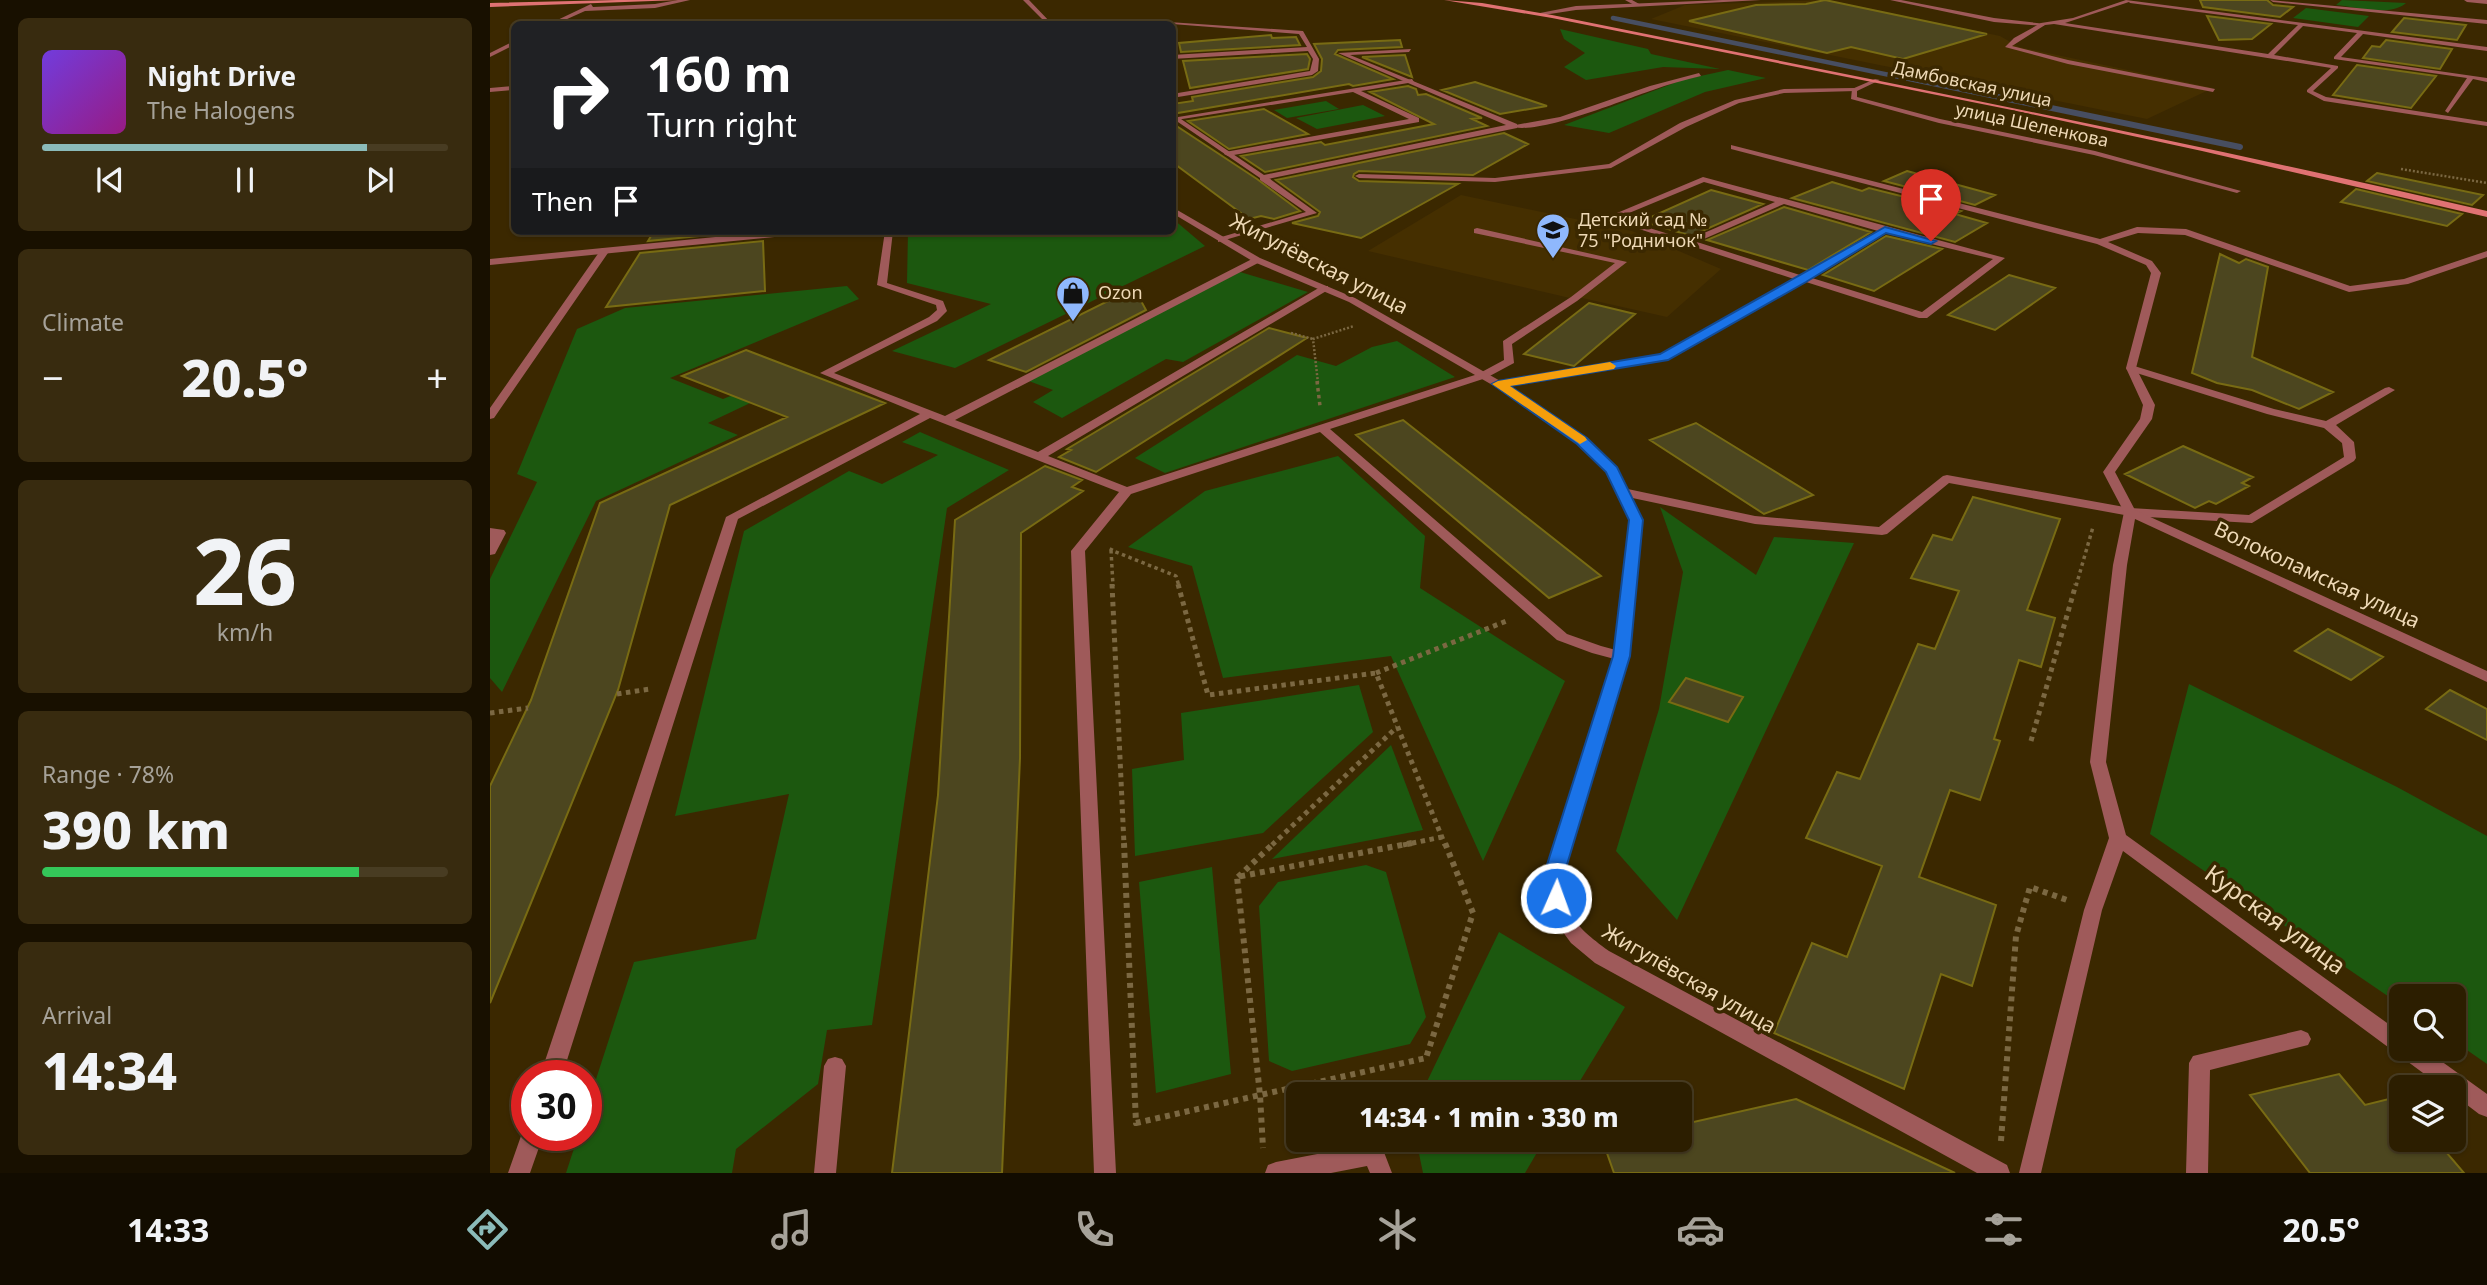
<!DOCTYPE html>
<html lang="en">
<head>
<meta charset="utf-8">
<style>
	body { margin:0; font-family:"Noto Sans",sans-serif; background:#382b0f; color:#f1f3f6; height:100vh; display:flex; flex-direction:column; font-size:26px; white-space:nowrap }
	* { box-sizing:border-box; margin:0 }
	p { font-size:23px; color:#a6a299 }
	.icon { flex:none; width:38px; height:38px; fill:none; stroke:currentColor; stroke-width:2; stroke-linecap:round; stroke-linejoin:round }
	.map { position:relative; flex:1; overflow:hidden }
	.side { display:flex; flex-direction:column; gap:18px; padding:18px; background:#181000; width:490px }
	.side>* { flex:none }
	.top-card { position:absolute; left:21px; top:21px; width:665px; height:214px; border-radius:10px; box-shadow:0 2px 5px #0004,0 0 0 2px #483c22; background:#202124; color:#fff; overflow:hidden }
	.controls { position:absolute; left:1899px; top:984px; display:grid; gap:14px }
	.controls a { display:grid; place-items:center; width:77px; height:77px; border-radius:10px; background:#2c1e00; box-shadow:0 2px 5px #0004,0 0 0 2px #483c22; font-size:35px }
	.speed { position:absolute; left:21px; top:1060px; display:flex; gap:14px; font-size:35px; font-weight:700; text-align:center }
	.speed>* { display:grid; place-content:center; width:91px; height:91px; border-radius:50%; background:#2c1e00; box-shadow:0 2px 5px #0004,0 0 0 2px #483c22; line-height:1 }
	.speed .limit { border:10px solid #d22; background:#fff; color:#111 }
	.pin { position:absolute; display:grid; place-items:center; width:60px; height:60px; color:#fff; margin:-72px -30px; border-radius:50% 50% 50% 0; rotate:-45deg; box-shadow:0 0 7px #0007 }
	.pin .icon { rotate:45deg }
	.me { position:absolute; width:77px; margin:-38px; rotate:2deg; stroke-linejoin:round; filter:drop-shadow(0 0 5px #0008) }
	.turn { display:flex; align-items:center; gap:24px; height:147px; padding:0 21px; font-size:32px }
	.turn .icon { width:91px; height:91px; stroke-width:2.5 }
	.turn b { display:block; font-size:49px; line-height:60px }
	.then { display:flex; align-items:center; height:66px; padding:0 21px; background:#0003; gap:14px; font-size:26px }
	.big { font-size:52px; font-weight:800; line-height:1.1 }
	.side .card { flex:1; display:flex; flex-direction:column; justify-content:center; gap:10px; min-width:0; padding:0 24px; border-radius:10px; background:#382b0f }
	.side .dial { align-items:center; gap:0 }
	.dial b { font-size:91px; line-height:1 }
	.song { display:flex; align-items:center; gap:21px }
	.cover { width:84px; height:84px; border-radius:10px; background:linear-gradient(135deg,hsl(260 70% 55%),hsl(310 70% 35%)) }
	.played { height:7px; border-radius:4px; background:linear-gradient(90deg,#8bbbb9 80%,#483c22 80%) }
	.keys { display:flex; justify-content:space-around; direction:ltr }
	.heat { display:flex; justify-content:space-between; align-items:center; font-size:38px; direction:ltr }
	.charge { height:10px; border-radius:5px; background:linear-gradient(90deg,#34c759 78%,#483c22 0) }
	.trip { position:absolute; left:796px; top:1082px; width:406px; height:70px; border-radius:10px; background:#2c1e00; box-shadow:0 2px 5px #0004,0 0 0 2px #483c22; font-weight:800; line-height:70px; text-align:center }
	.tabs { display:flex; height:112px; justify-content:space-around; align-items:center; background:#120c00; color:#a6a299 }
	.tabs .icon { width:49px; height:49px }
	.tabs .active { color:#8bbbb9 }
	.tabs b { font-size:32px; color:#f1f3f6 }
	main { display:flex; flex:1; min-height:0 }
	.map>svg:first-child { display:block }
	.built { fill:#452f00 }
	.green { fill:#1c580f }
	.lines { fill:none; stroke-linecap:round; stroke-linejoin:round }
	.stream-far1 { stroke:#474e61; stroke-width:4.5 }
	.stream { stroke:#474e61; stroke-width:6 }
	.building { fill:#4c461f; stroke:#786b13; stroke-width:2 }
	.path-far3 { stroke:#7b6842; stroke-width:2.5; stroke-dasharray:2 2; stroke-linecap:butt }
	.path-far2 { stroke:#7b6842; stroke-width:3.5; stroke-dasharray:3.5 3.5; stroke-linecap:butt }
	.path-far1 { stroke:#7b6842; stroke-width:5; stroke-dasharray:4.5 4.5; stroke-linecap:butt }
	.path { stroke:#7b6842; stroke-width:6; stroke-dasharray:5 5; stroke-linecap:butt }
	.lane { fill:#9f5a5a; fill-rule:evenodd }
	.street { fill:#9f5a5a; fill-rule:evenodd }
	.secondary { fill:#e07273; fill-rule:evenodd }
	.route { fill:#1a73e8; stroke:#114b97; stroke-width:2 }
	.slow { fill:#f59e0b }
	.labels { text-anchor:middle; stroke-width:7; stroke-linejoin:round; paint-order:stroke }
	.far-street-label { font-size:18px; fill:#eed9b6; stroke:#3b2800 }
	.far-poi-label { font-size:18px; fill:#eed9b6; stroke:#3b2800; text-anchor:start }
	.street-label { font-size:21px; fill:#eed9b6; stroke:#3b2800 }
	.near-street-label { font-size:24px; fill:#eed9b6; stroke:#3b2800 }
</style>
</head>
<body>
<main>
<section class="side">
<div class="card">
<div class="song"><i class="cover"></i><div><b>Night Drive</b><p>The Halogens</p></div></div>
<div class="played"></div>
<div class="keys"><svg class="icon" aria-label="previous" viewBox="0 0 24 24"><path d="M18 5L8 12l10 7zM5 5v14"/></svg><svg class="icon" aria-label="pause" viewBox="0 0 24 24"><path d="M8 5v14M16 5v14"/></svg><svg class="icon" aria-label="next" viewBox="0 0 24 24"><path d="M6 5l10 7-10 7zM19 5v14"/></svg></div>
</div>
<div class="card"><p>Climate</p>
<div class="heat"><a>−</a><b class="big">20.5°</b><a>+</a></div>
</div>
<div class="card dial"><b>26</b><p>km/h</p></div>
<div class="card"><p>Range · 78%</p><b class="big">390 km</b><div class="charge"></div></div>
<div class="card"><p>Arrival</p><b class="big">14:34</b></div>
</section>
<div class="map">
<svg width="1997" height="1173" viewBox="0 0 1997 1173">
	<rect width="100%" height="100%" fill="#3b2800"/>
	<!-- built -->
	<path class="built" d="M1338,0L1510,36L1529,47L1723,88L1657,119L1161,19L1195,5Z
		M971,195L1142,231L1231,269L1177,317L1092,298L1084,299L878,251Z"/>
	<!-- green -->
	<path class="green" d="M1852,0L1916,3C1900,17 1866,7 1846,5Z
		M1816,8L1879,16L1868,27L1803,18Z
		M1070,29L1158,49L1161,54L1230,69L1173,67L1096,80L1074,67L1095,53L1074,39Z
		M1238,70L1276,78L1215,92L1119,133L1074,125L1192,80Z
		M836,101L849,109L797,118L784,110Z
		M873,105L895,116L827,129L806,118Z
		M683,219L715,246L465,368L402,351L501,304L417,283L418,231H682Z
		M750,272L818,292L693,362L676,359L572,418L543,402L563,390L536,380Z
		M357,286L369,299L180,378L233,399L273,383L290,389L218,423L248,435L106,501L12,692L0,678V579L47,482L27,474L87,329L135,308Z
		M907,341L965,377L675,473L645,458L807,355L846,366L882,347Z
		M430,432L519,470L457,508L382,1025L337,1030L328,1084L246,1149L242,1173H76L88,1136H96V1110L144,962L266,939L299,794L185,816L254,531L359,471L392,484L448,455L412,442Z
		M848,456L935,536L930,588L1075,681L993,861L901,656L733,678L702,566L638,547L715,491Z
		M1170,507L1266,575L1284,537L1364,543L1187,920L1126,851L1169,709L1193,572Z
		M1699,684L1907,787L1997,836V1064L1964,1041V996H1911V1005L1660,834Z
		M869,685L883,732L773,833L645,856L642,769L694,760L691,713Z
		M901,745L933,830L782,859Z
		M876,865L896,872L936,1017L920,1044L802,1071L779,1061L769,906L788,882Z
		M722,867L741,1074L666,1093L649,882Z
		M1009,932L1135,1007L1082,1094H931Z
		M926,1139H1055L1035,1173H933Z"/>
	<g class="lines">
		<!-- stream-far1 -->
		<path class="stream-far1" d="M1123,18L1516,99"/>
		<!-- stream -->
		<path class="stream" d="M1508,97L1750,147"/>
	</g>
	<!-- building -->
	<path class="building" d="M1335,0L1497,34L1413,59L1361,47L1337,53L1199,21L1266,5L1316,4Z
		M1710,0H1777L1783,5L1803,7L1790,17L1713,7Z
		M1717,16L1781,24L1762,39L1729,40Z
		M1914,18L1976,25L1967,40L1902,32Z
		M781,35L782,38L806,37L810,45L691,52L689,43Z
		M910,40L912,47L848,50L845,54L903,79L863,86L859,84L682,114V104L703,101L702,97L823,77L831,71L832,59L824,44Z
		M1896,40L1962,49L1950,69L1873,58L1882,46L1890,47Z
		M817,54L820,59L818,69L700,88L693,61Z
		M915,55L922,77L872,57Z
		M1867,65L1946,76L1921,108L1843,95Z
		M985,82L1057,106L1010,114L952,90Z
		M918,86L926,89L928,95L936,94L992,118L982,119L997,126L775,172L751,156L831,142L835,145L944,124L880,92Z
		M774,109L818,134L739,149L698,121Z
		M682,123L767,179L810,211L784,219L771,216L759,219L682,162Z
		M1014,133L1038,144L983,175L869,171L864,174L863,177L869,181L968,184L871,238L802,223L828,216L830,212L786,180Z
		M1417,171L1505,195L1485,205L1394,181Z
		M1887,173L1993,195L1982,205L1877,181Z
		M1342,182L1372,191L1379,188L1471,211L1465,214L1497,223L1465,242L1302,198Z
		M1866,189L1972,214L1957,226L1851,202Z
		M1221,190L1273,204L1201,236L1152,221Z
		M1294,207L1381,232L1318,270L1217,240Z
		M164,231H260L158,241Z
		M1396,236L1452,249L1384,291L1333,275Z
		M273,241L275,291L116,307L150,253Z
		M1730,254L1749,263L1756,259L1778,267L1762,357L1843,392L1809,409L1762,390L1727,383L1702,373Z
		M1519,275L1565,288L1505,330L1458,315Z
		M644,288L656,310L536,372L499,360Z
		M1099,303L1145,314L1084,366L1034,354Z
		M779,328L817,338L606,472L569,457L581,450L577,449Z
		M256,350L395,403L180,505L128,690L0,1003V786L41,700L110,503L297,417L192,376Z
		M913,420L1111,576L1059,598L866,435Z
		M1206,423L1323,495L1274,514L1160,440Z
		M1693,446L1763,477L1752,483L1759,486L1726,504L1719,501L1705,508L1635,474Z
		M555,466L592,480L582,487L593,491L531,533L530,758L512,1173H402L448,795L465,520Z
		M1483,497L1570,519L1537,610L1565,618L1551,667L1529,660L1504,739L1510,741L1490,800L1460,790L1429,877L1506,905L1482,986L1451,974L1414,1089L1284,1033L1322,943L1357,957L1392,866L1316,838L1347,772L1370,779L1428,644L1445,649L1469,591L1421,578L1443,535L1462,540Z
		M1838,629L1893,657L1861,680L1805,651Z
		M1196,678L1253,697L1238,722L1179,702Z
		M1960,690L1997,709V740L1936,709Z
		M1849,1074L1875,1105L1911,1096V1139H1945L1974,1173H1820L1760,1095Z
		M1306,1099L1465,1173H1124L1112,1139H1190V1125Z"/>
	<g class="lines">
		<!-- path-far3 -->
		<path class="path-far3" d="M1911,169L1997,183
			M801,333L823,339
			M828,383L823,339L864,326"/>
		<!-- path-far2 -->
		<path class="path-far2" d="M827,381L830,406
			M622,548L621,550L686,576L689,586
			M621,550L623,586
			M1586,586L1603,527"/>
		<!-- path-far1 -->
		<path class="path-far1" d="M622,584L634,845
			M688,584L718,695L886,673L955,845
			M886,673L1019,620
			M127,694L160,689
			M0,713L38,708
			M1541,741L1586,584
			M782,845L907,727
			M913,845L952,837"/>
		<!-- path -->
		<path class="path" d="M634,843L646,1123L770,1095L773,1148
			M922,843L747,877L770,1095L936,1058L983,913L955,843
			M748,877L784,843
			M1511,1141L1526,936L1540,887L1577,900"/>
		<!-- lane -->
		<path class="lane" d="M188,0H200L165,8L95,11L66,24H59L101,4L103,7L165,4Z
			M1135,0H1142L1151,5L1146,6Z
			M1636,0L1997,47V51L1873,34L1851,57L1997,78V82L1983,79L1958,113L1955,111L1977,78L1844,59V57L1867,33L1813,26L1784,55L1848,66V68L1823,91L1836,97L1997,122V126L1834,101L1817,92V90L1841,68L1564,24L1555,25L1522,46L1578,60L1725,89L1723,92L1578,64L1515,47L1524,38L1551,23L1583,18ZM1639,2L1640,3L1808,25L1778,54L1575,23Z
			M1780,0L1997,20V24L1783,2Z
			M1974,0H1997V4L1977,2Z
			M649,20L813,31L829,59L828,71L822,75L682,98V94L820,71L823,59L818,51L682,59V55L817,47L809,34L682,24H564L646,22Z
			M24,41V45L0,57V53Z
			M1209,73L1211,76C1195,80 1179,84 1163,90C1135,99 1045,137 1020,126L1070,117L1160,86Z
			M922,79L924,82L871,91L929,118V122L738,156L734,154L735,152L919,119L863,92L686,120L682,118Z
			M1364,88L1366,91L1294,93L1249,103L1196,127L1121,168L1005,182L869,178L865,176L869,174L1005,178L1119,164L1190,123L1245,100L1294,89Z
			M770,176H776L827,213L728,242V238L816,212L770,180Z
			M1213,177L1515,258L1437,318H1429L1316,282L1177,359L1004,386V382L1008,381L1170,354L1307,280L1115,218ZM1214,182L1285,202L1198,240L1127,218ZM1294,204L1388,231L1313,276L1207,242ZM1396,233L1503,259L1432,312L1322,278Z
			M987,228L1137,262L1087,301L1022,344L1024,363L996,378L840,429L1077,634L1111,646L1137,653L1140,656L1132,661L1102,653L1067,640L830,432L641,494L595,551L626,1173H604L581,551L629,492L440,418L248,519L72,1076H50L236,517L430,414L330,373L439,317L447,310L446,305L387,285L395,231H403L397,283L453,301L457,311L447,321L344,373L455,416L764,258H770V262L465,420L548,452L832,286H838V290L558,456L637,487L988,374L1014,360L1013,341L1081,297L1125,263L984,233V229Z
			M112,248L120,250L4,418L0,419V408Z
			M1641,365L1784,409L1836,421L1895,388L1899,387L1905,390L1846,425L1864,442L1866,458L1864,461L1762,523L1640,516L1459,483L1397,534L1392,535L1265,524L1133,496L1127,492L1133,488L1265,516L1389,527L1453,476L1457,475L1640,508L1759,515L1854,457L1852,443L1834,428L1777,414L1637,370L1636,368Z
			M0,528L14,530L16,533L5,554L0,555Z
			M1811,1030L1818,1033L1821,1039L1818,1045L1720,1070L1718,1173H1696L1699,1063L1703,1056Z
			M345,1057L352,1059L356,1066L346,1173H324L334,1066L338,1059Z
			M37,1128V1136H53L40,1173H18L31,1136Z
			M884,1143L892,1147L902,1173H880L877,1166L841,1173H775L778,1165L786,1162Z"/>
		<!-- street -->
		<path class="street" d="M533,0H539L562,24H557Z
			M1232,0H1271L1086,10L1053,15L1050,13L1086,6Z
			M1400,0H1411L1504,18L1556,24L1553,26L1504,22Z
			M921,49L919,52L860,55L1027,124V128L773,180L685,120L682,121V117H688L774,175L1016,125L848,53Z
			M1385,79L1390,80L1367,91V97L1450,119L1605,151L1751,191L1747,193L1604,155L1449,123L1361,99L1362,89Z
			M24,86V90L0,92V88Z
			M1241,145L1610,239L1647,227L1696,229L1860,286L1914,279L1997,251V257L1918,284L1859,292L1695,235L1648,233L1618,242L1662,261L1671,273L1646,368L1665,405L1662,419L1625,472L1645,510L1997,671V682L1645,519L1637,565L1616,762L1636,835L1911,1033V1048H1933L1997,1094V1117L1989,1114L1964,1095V1087H1952L1633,851L1612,910L1551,1173H1529L1594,910L1619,838L1600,762L1623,565L1634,512L1613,472L1650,419L1653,405L1636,368L1661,273L1656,265L1607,244L1241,149Z
			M682,207L770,258L865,298L1012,382L1096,438L1128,470L1153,520L1140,656L1075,868C1076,916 1081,923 1119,951L1517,1165L1520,1173H1487L1105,963L1081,943L1064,920L1058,899L1057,868L1124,656L1139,520L1117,472L1088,444L1004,386L859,302L764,262L682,213Z
			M287,231H318L314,234L0,265V259Z"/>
		<!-- secondary -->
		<path class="secondary" d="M127,0H190L0,7V3Z
			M954,0L992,3L1062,15C1374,78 1687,139 1997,211V217L1712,151L1522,110L1062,18Z"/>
	</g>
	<!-- route -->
	<path class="route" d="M1395,227L1446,241L1441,244L1396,233L1316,282L1178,360L1020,386L1097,438L1127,467L1153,520L1140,656L1076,868V898L1073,904L1066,907L1058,904L1055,898L1056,868L1123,656L1139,520L1116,472L1087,444L1002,384L1008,381L1170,354Z"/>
	<!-- slow -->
	<path class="slow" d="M1120,362L1126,366L1124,369L1020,386L1095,437L1097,440L1090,444L1002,384L1008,381Z"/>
	<!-- icons -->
	<defs>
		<g id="school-pin" transform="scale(1.75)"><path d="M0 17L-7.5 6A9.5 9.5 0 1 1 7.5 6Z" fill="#8fb8fd" stroke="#3b2800"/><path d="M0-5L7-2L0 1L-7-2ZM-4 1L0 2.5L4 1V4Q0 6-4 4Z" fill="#111"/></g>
		<g id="shop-pin" transform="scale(1.75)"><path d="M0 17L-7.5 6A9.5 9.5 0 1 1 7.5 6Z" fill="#8fb8fd" stroke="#3b2800"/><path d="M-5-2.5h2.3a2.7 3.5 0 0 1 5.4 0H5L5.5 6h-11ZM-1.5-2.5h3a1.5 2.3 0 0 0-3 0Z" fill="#111"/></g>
	</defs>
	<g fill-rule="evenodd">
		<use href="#school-pin" x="1063" y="230"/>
		<use href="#shop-pin" x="583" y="293"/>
	</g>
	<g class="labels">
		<!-- far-street labels -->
		<g class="far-street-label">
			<text transform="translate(1482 84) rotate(12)" y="6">Дамбовская улица</text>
			<text transform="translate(1542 125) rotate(12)" y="6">улица Шеленкова</text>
		</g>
		<!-- far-poi labels -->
		<g class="far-poi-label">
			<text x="1088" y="226">Детский сад №<tspan x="1088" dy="21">75 "Родничок"</tspan></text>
			<text x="608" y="299">Ozon</text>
		</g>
		<!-- street labels -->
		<g class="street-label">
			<text transform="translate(829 264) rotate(27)" y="7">Жигулёвская улица</text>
			<text transform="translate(1827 575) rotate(25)" y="7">Волоколамская улица</text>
			<text transform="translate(1199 979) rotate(30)" y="7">Жигулёвская улица</text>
		</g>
		<!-- near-street labels -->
		<g class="near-street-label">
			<text transform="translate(1785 920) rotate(36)" y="8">Курская улица</text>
		</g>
	</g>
</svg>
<div class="controls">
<a><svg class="icon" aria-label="search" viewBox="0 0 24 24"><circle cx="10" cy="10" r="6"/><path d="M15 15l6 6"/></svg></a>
<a><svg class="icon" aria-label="layers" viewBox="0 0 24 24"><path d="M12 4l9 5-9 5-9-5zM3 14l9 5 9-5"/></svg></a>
</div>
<div class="speed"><div class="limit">30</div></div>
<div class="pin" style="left:1441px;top:241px;background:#d93025"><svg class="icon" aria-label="arrive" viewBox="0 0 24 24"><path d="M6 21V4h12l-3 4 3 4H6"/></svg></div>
<svg class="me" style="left:1066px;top:898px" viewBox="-20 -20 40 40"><circle r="17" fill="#1a73e8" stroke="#fff" stroke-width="3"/><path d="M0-11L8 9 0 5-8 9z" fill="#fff"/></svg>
<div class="trip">14:34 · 1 min · 330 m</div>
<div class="top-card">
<div class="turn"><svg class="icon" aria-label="right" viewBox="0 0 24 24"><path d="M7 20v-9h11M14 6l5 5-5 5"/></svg><div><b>160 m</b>Turn right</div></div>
<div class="then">Then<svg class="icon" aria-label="arrive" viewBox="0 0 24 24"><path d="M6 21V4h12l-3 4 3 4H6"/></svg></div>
</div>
</div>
</main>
<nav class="tabs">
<b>14:33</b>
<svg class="icon active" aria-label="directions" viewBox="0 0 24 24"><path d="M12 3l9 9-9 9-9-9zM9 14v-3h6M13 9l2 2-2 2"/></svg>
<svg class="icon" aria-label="music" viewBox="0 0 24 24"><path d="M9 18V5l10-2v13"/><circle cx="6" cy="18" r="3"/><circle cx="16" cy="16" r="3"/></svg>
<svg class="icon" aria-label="phone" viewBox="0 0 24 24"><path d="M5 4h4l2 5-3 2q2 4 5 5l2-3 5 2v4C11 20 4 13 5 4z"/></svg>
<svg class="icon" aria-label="climate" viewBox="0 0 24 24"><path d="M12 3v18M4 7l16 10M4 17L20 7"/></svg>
<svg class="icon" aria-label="car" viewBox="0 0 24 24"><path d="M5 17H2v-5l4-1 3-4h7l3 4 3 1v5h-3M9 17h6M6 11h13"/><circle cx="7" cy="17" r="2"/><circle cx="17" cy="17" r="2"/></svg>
<svg class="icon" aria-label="filters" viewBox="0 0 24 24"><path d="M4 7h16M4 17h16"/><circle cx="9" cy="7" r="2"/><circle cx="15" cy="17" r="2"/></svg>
<b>20.5°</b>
</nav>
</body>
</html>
